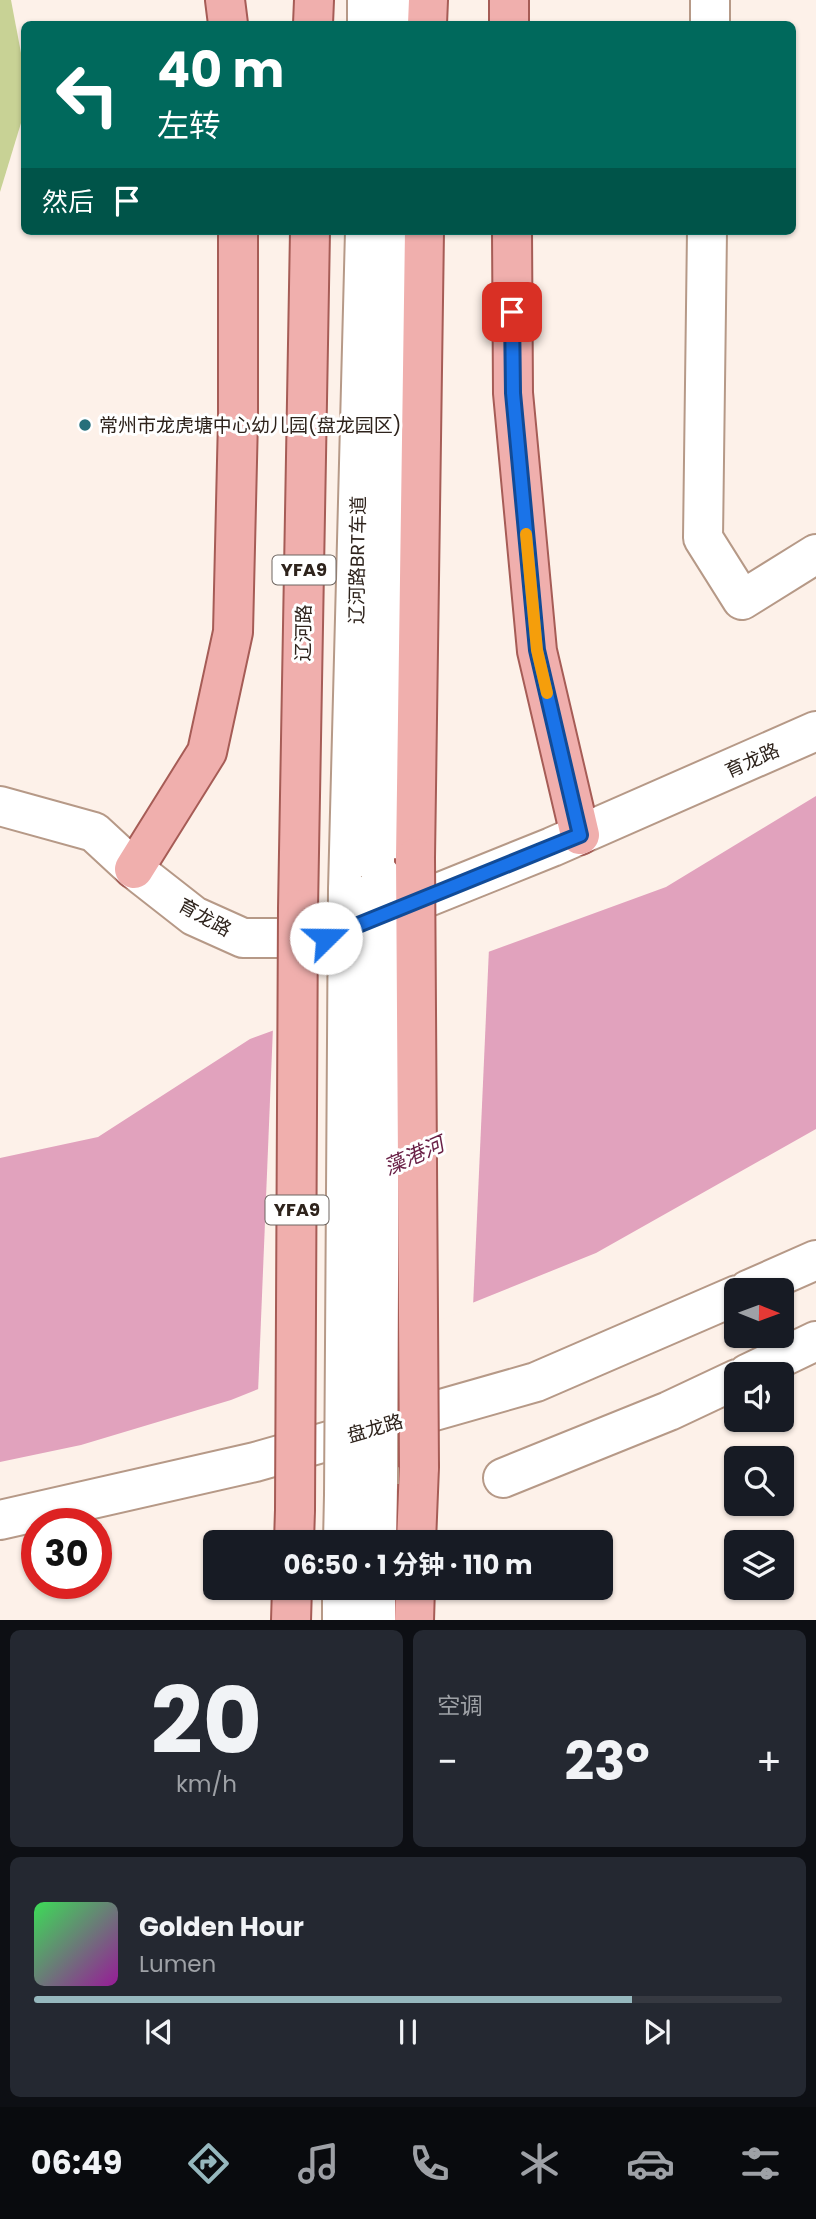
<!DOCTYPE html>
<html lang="zh">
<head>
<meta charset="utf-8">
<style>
	body { margin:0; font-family:Poppins,"Noto Sans SC",sans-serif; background:#242831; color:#f1f3f6; height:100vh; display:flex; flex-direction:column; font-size:26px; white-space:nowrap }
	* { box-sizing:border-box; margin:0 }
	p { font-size:23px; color:#9ea1a6 }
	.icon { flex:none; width:38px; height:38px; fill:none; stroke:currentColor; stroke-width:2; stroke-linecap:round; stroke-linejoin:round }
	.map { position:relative; height:1620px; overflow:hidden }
	.side { display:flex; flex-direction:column; gap:10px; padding:10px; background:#0d0f14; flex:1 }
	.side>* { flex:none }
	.banner { position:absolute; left:21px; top:21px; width:775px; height:214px; border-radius:10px; box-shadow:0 2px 5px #0004; background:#00695c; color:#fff; overflow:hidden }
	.needle { width:46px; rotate:91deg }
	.buttons { position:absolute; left:724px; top:1278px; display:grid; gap:14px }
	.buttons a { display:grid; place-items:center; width:70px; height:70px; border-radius:10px; background:#171b24; box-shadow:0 2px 5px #0004; font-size:35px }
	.speed { position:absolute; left:21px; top:1508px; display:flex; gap:14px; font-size:35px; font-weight:700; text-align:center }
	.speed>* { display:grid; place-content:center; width:91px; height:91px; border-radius:50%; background:#171b24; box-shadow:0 2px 5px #0004; line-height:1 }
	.speed .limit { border:10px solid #d22; background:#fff; color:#111 }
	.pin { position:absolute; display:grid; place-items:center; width:60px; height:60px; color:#fff; margin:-30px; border-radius:14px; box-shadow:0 4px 10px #0006 }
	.me { position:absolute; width:77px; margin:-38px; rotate:68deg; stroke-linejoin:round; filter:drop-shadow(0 0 5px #0008) }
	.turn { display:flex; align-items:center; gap:24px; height:147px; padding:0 21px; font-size:32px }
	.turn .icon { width:91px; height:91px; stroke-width:2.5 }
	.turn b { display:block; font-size:49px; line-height:60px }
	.then { display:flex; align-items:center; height:66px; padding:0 21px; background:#0003; gap:14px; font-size:26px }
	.big { font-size:52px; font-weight:700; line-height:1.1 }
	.side .card { flex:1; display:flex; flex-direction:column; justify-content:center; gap:10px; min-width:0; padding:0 24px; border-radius:10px; background:#242831 }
	.side .dial { align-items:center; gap:0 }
	.dial b { font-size:91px; line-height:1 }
	.song { display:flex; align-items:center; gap:21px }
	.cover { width:84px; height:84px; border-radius:10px; background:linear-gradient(135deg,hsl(130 70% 55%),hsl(300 70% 35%)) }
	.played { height:7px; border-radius:4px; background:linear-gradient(90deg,#96b8be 80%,#363941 80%) }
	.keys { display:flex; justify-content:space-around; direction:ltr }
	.heat { display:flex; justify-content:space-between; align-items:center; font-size:38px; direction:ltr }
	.side .tiles { flex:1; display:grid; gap:10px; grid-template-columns:1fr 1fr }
	.card:last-child { grid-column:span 2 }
	.trip { position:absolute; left:203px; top:1530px; width:410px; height:70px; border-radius:10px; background:#171b24; box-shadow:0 2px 5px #0004; font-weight:700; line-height:70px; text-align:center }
	.dock { display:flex; height:112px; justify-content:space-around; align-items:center; background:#090b0e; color:#9ea1a6 }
	.dock .icon { width:49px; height:49px }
	.dock .active { color:#96b8be }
	.dock b { font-size:32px; color:#f1f3f6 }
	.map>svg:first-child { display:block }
	.green { fill:#c8d295 }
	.water { fill:#e1a2bd }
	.pier { fill:#fdf1e9 }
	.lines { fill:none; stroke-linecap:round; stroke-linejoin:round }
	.minor-casing { stroke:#b69987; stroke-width:42 }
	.major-casing { stroke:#a65c56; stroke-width:42 }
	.minor { stroke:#fff; stroke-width:38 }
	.major { stroke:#f0afad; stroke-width:38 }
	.minor-bridge-casing { stroke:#b69987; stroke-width:42; stroke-linecap:butt }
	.major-bridge-casing { stroke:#a65c56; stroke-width:42; stroke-linecap:butt }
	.minor-bridge { stroke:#fff; stroke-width:38 }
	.major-bridge { stroke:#f0afad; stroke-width:38 }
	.route-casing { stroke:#114b97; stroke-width:18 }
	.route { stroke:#1a73e8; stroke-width:12 }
	.slow { stroke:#f59e0b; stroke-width:12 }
	.poi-dot { fill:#266f7a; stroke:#fff; stroke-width:2.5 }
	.labels { text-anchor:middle; stroke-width:6; stroke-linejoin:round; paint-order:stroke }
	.shield { fill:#fff; stroke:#6d6560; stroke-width:2 }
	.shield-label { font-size:18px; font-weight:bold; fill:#2e231c }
	.poi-label { font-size:19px; fill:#2e231c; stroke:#fff; text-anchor:start }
	.street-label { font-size:19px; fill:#2e231c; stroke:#fff }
	.water-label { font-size:21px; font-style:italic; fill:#6a2147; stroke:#fff }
</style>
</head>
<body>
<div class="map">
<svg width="816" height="1621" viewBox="0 0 816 1621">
	<rect width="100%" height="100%" fill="#fdf1e9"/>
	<!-- green -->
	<path class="green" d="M0,0H11L21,53V123L0,192Z"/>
	<!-- water -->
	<path class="water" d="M816,796V1129L596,1253L231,1400L81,1445L0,1462V1158L98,1137L250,1039L666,887Z"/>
	<!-- pier -->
	<path class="pier" d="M489,948L473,1307L258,1393L273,1027Z"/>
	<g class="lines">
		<!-- minor casing -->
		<g class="minor-casing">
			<path id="minor" d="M367,0V24
				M396,24V0
				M710,24V0
				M707,231L703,538L742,600L816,554
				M0,806L94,832L134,869L194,916L243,938H326L552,847L816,731
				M381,876L394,231
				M348,890L365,231
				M748,1290L816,1260
				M747,1374L816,1341
				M503,1478L669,1411L737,1379
				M0,1520L255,1462L536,1382L737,1295
				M343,1542L344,1495
				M377,1542L378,1484
				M342,1621V1587
				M376,1621V1587"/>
		</g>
		<!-- major casing -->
		<g class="major-casing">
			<path id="major" d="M225,0L228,24
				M509,0V24
				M313,24L314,0
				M427,24L428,0
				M512,231L513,393L537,651L580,835
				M415,858L424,231
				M134,869L207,752L233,632L238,419V231
				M298,909L310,231
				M294,1542L295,1510
				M416,1542L419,1467
				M291,1621L292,1587
				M414,1621L415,1587"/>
		</g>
		<!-- minor -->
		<use href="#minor" class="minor"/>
		<!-- major -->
		<use href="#major" class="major"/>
		<!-- minor-bridge casing -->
		<g class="minor-bridge-casing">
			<path id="minor-bridge" d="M378,1484L381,876
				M344,1495L348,890"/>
		</g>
		<!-- major-bridge casing -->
		<g class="major-bridge-casing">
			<path id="major-bridge" d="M415,858L419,1467
				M295,1510L298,909"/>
		</g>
		<!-- minor-bridge -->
		<use href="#minor-bridge" class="minor-bridge"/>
		<!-- major-bridge -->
		<use href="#major-bridge" class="major-bridge"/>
	</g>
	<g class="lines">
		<!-- route casing -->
		<g class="route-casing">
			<path id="route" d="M326,938L580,835L537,650L513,393L512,312"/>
		</g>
		<!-- route -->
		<use href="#route" class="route"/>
		<!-- slow -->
		<path class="slow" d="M526,534L537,650L547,693"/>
	</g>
	<!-- markers -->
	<circle class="poi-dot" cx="85" cy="425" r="7"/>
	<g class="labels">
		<!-- shield labels -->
		<g class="shield">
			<rect x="272.5" y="555.5" width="63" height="29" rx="5"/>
			<rect x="265.5" y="1195.5" width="63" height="29" rx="5"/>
		</g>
		<g class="shield-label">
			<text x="304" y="576">YFA9</text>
			<text x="297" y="1216">YFA9</text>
		</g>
		<!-- poi labels -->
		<g class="poi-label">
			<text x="99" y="432">常州市龙虎塘中心幼儿园(盘龙园区)</text>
		</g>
		<!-- street labels -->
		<g class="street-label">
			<text transform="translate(357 560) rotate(-89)" y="7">辽河路BRT车道</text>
			<text transform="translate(303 633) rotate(-89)" y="7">辽河路</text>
			<text transform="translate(752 760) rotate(-24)" y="7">育龙路</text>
			<text transform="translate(205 917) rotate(29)" y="7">育龙路</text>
			<text transform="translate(375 1428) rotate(-16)" y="7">盘龙路</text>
		</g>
		<!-- water labels -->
		<g class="water-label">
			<text transform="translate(414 1156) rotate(-24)" y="7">藻港河</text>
		</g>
	</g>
</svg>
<div class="buttons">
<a><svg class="needle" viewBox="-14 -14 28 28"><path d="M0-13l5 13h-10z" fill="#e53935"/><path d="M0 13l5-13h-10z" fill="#9ea1a6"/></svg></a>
<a><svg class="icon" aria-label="sound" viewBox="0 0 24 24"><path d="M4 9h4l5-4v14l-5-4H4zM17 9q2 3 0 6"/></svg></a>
<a><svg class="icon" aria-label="search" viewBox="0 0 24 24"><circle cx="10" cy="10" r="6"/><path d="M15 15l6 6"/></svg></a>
<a><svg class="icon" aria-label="layers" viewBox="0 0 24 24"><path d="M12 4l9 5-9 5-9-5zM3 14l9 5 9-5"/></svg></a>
</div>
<div class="speed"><div class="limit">30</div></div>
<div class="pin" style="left:512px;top:312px;background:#d93025"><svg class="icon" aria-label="arrive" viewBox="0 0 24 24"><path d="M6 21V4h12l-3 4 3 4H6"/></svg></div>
<svg class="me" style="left:326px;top:938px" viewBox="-20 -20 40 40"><circle r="19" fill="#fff"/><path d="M0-13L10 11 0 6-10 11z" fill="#1a73e8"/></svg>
<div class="trip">06:50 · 1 分钟 · 110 m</div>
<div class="banner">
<div class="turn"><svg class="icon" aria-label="left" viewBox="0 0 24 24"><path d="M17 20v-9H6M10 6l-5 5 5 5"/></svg><div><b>40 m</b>左转</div></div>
<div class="then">然后<svg class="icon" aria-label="arrive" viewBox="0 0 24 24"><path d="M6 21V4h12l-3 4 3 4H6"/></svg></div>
</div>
</div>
<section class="side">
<div class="tiles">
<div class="card dial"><b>20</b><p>km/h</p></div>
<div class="card"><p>空调</p>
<div class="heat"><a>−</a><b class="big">23°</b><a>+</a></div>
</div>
<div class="card">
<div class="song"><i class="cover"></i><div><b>Golden Hour</b><p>Lumen</p></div></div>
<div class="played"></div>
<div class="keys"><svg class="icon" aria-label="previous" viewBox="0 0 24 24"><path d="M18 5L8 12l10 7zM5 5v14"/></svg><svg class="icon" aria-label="pause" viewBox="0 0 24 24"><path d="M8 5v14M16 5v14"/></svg><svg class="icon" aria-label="next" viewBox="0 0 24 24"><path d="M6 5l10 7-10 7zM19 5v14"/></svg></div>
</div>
</div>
</section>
<nav class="dock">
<b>06:49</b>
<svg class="icon active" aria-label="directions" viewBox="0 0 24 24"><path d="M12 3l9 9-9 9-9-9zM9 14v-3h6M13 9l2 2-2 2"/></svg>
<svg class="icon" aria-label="music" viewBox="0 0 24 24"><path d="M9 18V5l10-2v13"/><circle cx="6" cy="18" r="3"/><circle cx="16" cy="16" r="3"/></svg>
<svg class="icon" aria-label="phone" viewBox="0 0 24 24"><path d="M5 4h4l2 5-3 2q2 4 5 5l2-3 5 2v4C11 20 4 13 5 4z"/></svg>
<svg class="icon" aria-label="climate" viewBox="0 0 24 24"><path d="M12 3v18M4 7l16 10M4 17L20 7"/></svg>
<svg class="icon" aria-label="car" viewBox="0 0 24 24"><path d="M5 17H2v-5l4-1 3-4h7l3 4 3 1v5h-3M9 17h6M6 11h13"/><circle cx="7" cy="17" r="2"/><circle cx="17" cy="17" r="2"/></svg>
<svg class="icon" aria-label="filters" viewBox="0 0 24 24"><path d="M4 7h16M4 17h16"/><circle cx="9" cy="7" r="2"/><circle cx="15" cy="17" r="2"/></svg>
</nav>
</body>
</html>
